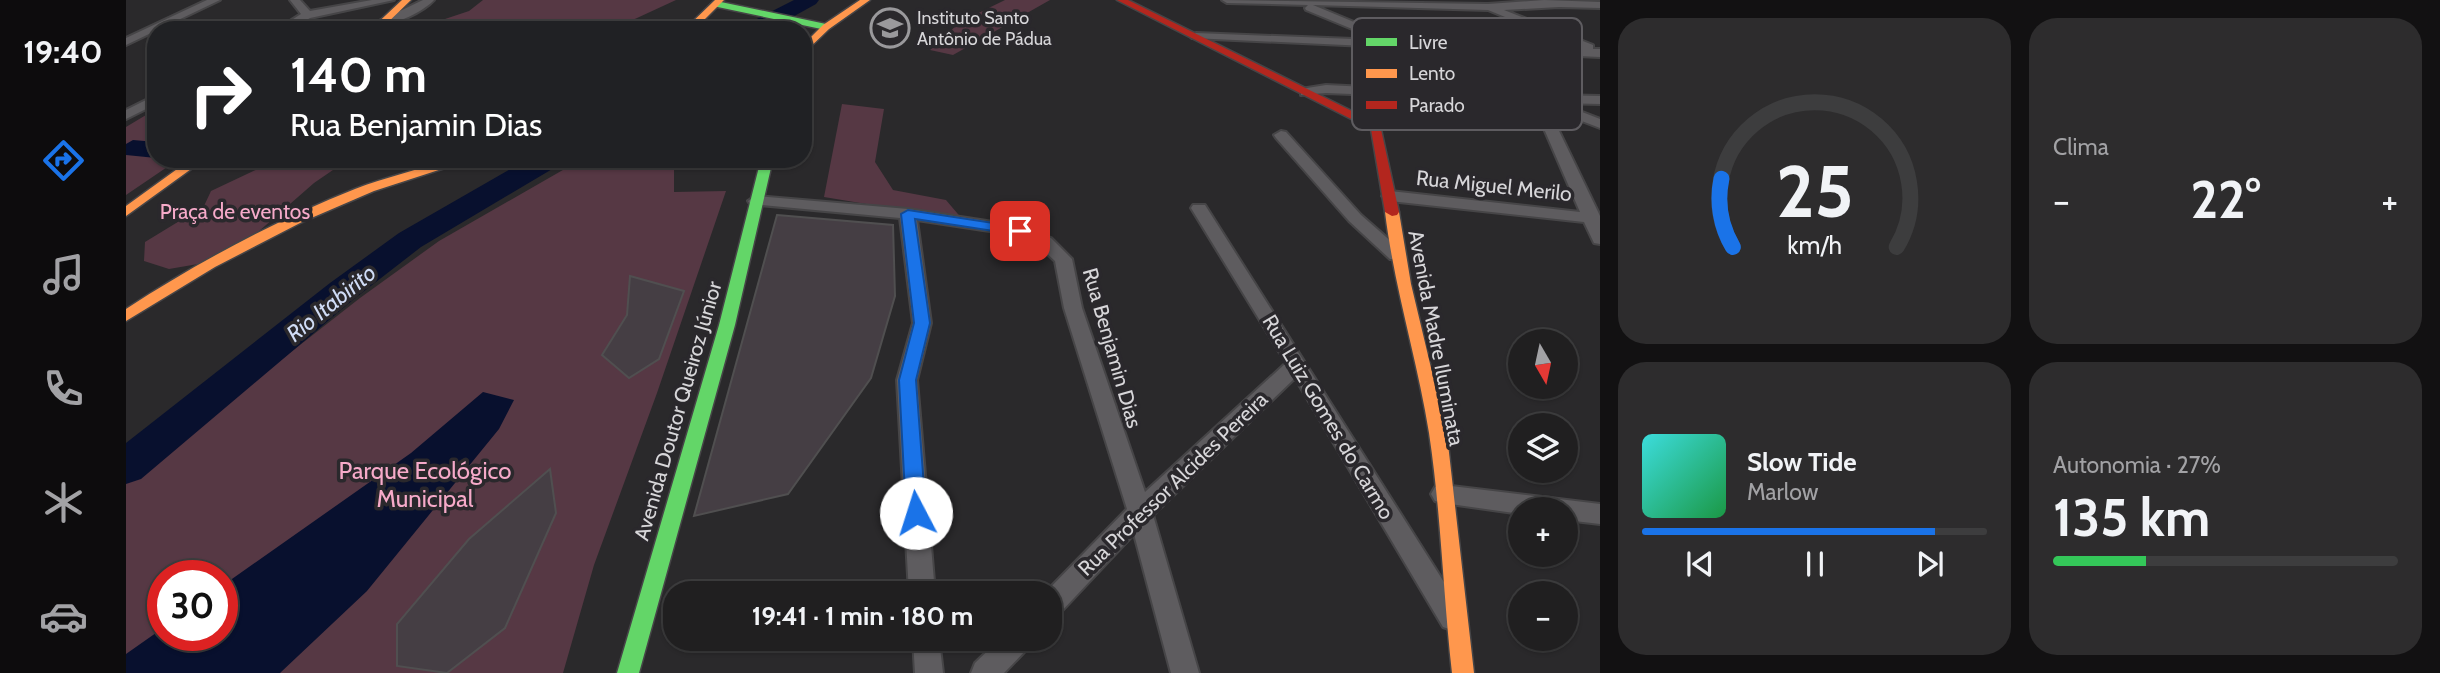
<!DOCTYPE html>
<html lang="pt">
<head>
<meta charset="utf-8">
<style>
	body { margin:0; font-family:Cabin,sans-serif; background:#2d2c2d; color:#f1f3f6; height:100vh; display:flex; flex-direction:column; font-size:26px; white-space:nowrap }
	* { box-sizing:border-box; margin:0 }
	p { font-size:23px; color:#a2a2a5 }
	.icon { flex:none; width:38px; height:38px; fill:none; stroke:currentColor; stroke-width:2; stroke-linecap:round; stroke-linejoin:round }
	.map { position:relative; flex:1; overflow:hidden }
	.details { display:flex; flex-direction:column; gap:18px; padding:18px; background:#121112; width:840px }
	.details>* { flex:none }
	.banner { position:absolute; left:21px; top:21px; width:665px; height:147px; border-radius:28px; box-shadow:0 2px 5px #0004,0 0 0 2px #3d3d3e; background:#202124; color:#fff; overflow:hidden }
	.needle { width:46px; rotate:171deg }
	.tools { position:absolute; left:1382px; top:329px; display:grid; gap:14px }
	.tools a { display:grid; place-items:center; width:70px; height:70px; border-radius:50%; background:#201f20; box-shadow:0 2px 5px #0004,0 0 0 2px #3d3d3e; font-size:35px }
	.speed { position:absolute; left:21px; top:560px; display:flex; gap:14px; font-size:35px; font-weight:700; text-align:center }
	.speed>* { display:grid; place-content:center; width:91px; height:91px; border-radius:50%; background:#201f20; box-shadow:0 2px 5px #0004,0 0 0 2px #3d3d3e; line-height:1 }
	.speed .limit { border:10px solid #d22; background:#fff; color:#111 }
	.pin { position:absolute; display:grid; place-items:center; width:60px; height:60px; color:#fff; margin:-30px; border-radius:14px; box-shadow:0 4px 10px #0006 }
	.me { position:absolute; width:77px; margin:-38px; rotate:355deg; stroke-linejoin:round; filter:drop-shadow(0 0 5px #0008) }
	.turn { display:flex; align-items:center; gap:24px; height:147px; padding:0 28px; font-size:32px }
	.turn .icon { width:91px; height:91px; stroke-width:2.5 }
	.turn b { display:block; font-size:49px; line-height:60px }
	.big { font-size:52px; font-weight:700; line-height:1.1 }
	.details .card { flex:1; display:flex; flex-direction:column; justify-content:center; gap:10px; min-width:0; padding:0 24px; border-radius:28px; background:#2d2c2d }
	.details .dial { align-items:center; gap:0 }
	.dial svg { height:182px; overflow:visible; fill:none; stroke:#3d3d3e; stroke-width:7; stroke-linecap:round; text-anchor:middle }
	.dial text { fill:#f1f3f6; stroke:none }
	.song { display:flex; align-items:center; gap:21px }
	.cover { width:84px; height:84px; border-radius:10px; background:linear-gradient(135deg,hsl(180 70% 55%),hsl(140 70% 35%)) }
	.played { height:7px; border-radius:4px; background:linear-gradient(90deg,#1a73e8 85%,#3d3d3e 85%) }
	.keys { display:flex; justify-content:space-around; direction:ltr }
	.heat { display:flex; justify-content:space-between; align-items:center; font-size:38px; direction:ltr }
	.charge { height:10px; border-radius:5px; background:linear-gradient(90deg,#34c759 27%,#3d3d3e 0) }
	.details .tiles { flex:1; display:grid; gap:18px; grid-template-columns:repeat(2,1fr) }
	.trip { position:absolute; left:537px; top:581px; width:399px; height:70px; border-radius:28px; background:#201f20; box-shadow:0 2px 5px #0004,0 0 0 2px #3d3d3e; font-weight:700; line-height:70px; text-align:center }
	main { display:flex; flex:1; min-height:0 }
	.dock { display:flex; flex-direction:column; width:126px; justify-content:space-around; align-items:center; background:#0d0c0d; color:#a2a2a5 }
	.dock .icon { width:49px; height:49px }
	.dock .selected { color:#1a73e8 }
	.dock b { font-size:32px; color:#f1f3f6 }
	.map>svg:first-child { display:block }
	.green { fill:#563844; fill-rule:evenodd }
	.water { fill:#08102e }
	.lines { fill:none; stroke-linecap:round; stroke-linejoin:round }
	.river { fill:#08102e; fill-rule:evenodd }
	.building { fill:#453e44; stroke:#504f50; stroke-width:2 }
	.street-casing { stroke:#464547; stroke-width:4 }
	.fast-casing { stroke:#464547; stroke-width:3 }
	.slow-casing { stroke:#464547; stroke-width:3 }
	.jam-casing { stroke:#464547; stroke-width:3 }
	.street { fill:#5e5c5f; fill-rule:evenodd }
	.fast { fill:#63d668; fill-rule:evenodd }
	.slow { fill:#ff974d; fill-rule:evenodd }
	.jam { fill:#b3261e; fill-rule:evenodd }
	.route { fill:#1a73e8; stroke:#114b97; stroke-width:2 }
	.labels { text-anchor:middle; stroke-width:7; stroke-linejoin:round; paint-order:stroke }
	.far-poi-label { font-size:18px; fill:#d7d6d9; stroke:#2a282c; text-anchor:start }
	.street-label { font-size:21px; fill:#d7d6d9; stroke:#2a282c }
	.park-label { font-size:21px; fill:#f6aac9; stroke:#2a282c }
	.water-label { font-size:23px; font-style:italic; fill:#d0dcf6; stroke:#2a282c }
	.near-park-label { font-size:24px; fill:#f6aac9; stroke:#2a282c }
	.key { fill:#2a282c; stroke:#5e5c60; stroke-width:2 }
	.key-label { font-size:19px; fill:#d7d6d9 }
</style>
</head>
<body>
<main>
<nav class="dock">
<b>19:40</b>
<svg class="icon selected" aria-label="directions" viewBox="0 0 24 24"><path d="M12 3l9 9-9 9-9-9zM9 14v-3h6M13 9l2 2-2 2"/></svg>
<svg class="icon" aria-label="music" viewBox="0 0 24 24"><path d="M9 18V5l10-2v13"/><circle cx="6" cy="18" r="3"/><circle cx="16" cy="16" r="3"/></svg>
<svg class="icon" aria-label="phone" viewBox="0 0 24 24"><path d="M5 4h4l2 5-3 2q2 4 5 5l2-3 5 2v4C11 20 4 13 5 4z"/></svg>
<svg class="icon" aria-label="climate" viewBox="0 0 24 24"><path d="M12 3v18M4 7l16 10M4 17L20 7"/></svg>
<svg class="icon" aria-label="car" viewBox="0 0 24 24"><path d="M5 17H2v-5l4-1 3-4h7l3 4 3 1v5h-3M9 17h6M6 11h13"/><circle cx="7" cy="17" r="2"/><circle cx="17" cy="17" r="2"/></svg>
</nav>
<div class="map">
<svg width="1474" height="673" viewBox="0 0 1474 673">
	<rect width="100%" height="100%" fill="#2a292b"/>
	<!-- green -->
	<path class="green" d="M357,0H550L485,30H302L304,24L343,11Z
		M879,0H924L827,55L804,50L834,22Z
		M716,104L758,109L749,162L767,190L820,200L837,220L698,197Z
		M30,109V159H53L0,195V127Z
		M153,159H223L188,183L101,259L43,269L18,261L19,242L78,206L85,191Z
		M456,159H548V192L600,191L531,393L468,565L437,673H0V481L234,298L313,241ZM37,576H96V635H37Z"/>
	<!-- water -->
	<path class="water" d="M7,140L30,142V158L0,155V144Z
		M357,392L388,400L373,429L241,591L154,673H0V654L37,628V635H96V586L285,453Z"/>
	<g class="lines">
		<!-- river -->
		<path class="river" d="M668,0H693L690,4L643,30H616L619,25Z
			M402,159H437L433,165L295,247L228,299L15,479L0,484V443L204,283L273,233Z"/>
	</g>
	<!-- building -->
	<path class="building" d="M651,215L767,225L769,296L745,378L662,494L568,516Z
		M504,276L558,291L533,359L503,378L476,355L501,315Z
		M424,469L430,513L379,628L321,673L271,666V624L343,539Z"/>
	<g class="lines">
		<!-- street casing -->
		<g class="street-casing">
			<path id="street" d="M81,0H94L0,45V38Z
				M164,0H174L184,11L246,0H268L184,18L163,30H150L175,14Z
				M297,0H308C299,10 266,29 253,21Z
				M1096,0L1362,4L1418,0L1474,2V8L1433,7L1378,10L1467,45V49H1474V57L1296,49L1420,98L1426,95L1474,96V104L1433,103L1474,119V128L1422,108L1474,216V244L1468,243L1458,222L1264,201L1256,196L1264,191L1454,212L1406,101L1200,93L1175,95V89L1200,85L1386,94L1284,52L1283,48L1066,38L1064,36L1070,33L1253,40L1180,10L1179,8L1182,5L1101,3ZM1187,5L1362,10L1457,49L1265,41L1264,37Z
				M30,95V104L0,119V110Z
				M1155,131L1160,132L1235,215L1276,251L1279,255L1276,259H1264L1223,221L1150,138L1148,135Z
				M630,196L782,209L894,226L925,238L946,259L956,308L1019,492L1160,363L1065,208L1067,205H1079L1335,609L1339,618L1335,627L1326,630L1317,627L1169,378L1027,515L1073,673H1045L1008,534L933,614L924,618V593H919L1001,509L938,308L929,261L913,246L890,235L791,220L805,323L791,380L809,593H783L771,380L787,323L774,218L624,204L622,201Z
				M1317,485L1474,504V524L1440,520V509H1395V514L1317,503L1309,501L1305,494L1309,487Z
				M787,639H813L817,673H789Z
				M874,639H906L902,648L878,673H845L849,663Z"/>
		</g>
		<!-- fast casing -->
		<g class="fast-casing">
			<path id="fast" d="M590,1L700,24L705,27L700,30L587,6L586,4Z
				M635,159H647L609,325L513,673H491L593,325Z"/>
		</g>
		<!-- slow casing -->
		<g class="slow-casing">
			<path id="slow" d="M276,0H285L254,30H244Z
				M589,0H598L568,30H558Z
				M734,0H744L703,29L677,54V45L697,25Z
				M65,159H79L0,216V206Z
				M322,159H339L325,166L248,191L176,222L89,267L0,321V309C72,262 149,221 229,189C259,177 291,171 322,159Z
				M1266,208L1273,212L1285,284L1321,435L1348,673H1326C1317,593 1315,512 1303,433C1291,358 1268,287 1259,212Z"/>
		</g>
		<!-- jam casing -->
		<g class="jam-casing">
			<path id="jam" d="M991,0H1002L1254,125L1273,212L1271,215L1266,216L1259,212L1245,129Z"/>
		</g>
		<!-- street -->
		<use href="#street" class="street"/>
		<!-- fast -->
		<use href="#fast" class="fast"/>
		<!-- slow -->
		<use href="#slow" class="slow"/>
		<!-- jam -->
		<use href="#jam" class="jam"/>
	</g>
	<!-- route -->
	<path class="route" d="M782,210L894,227L901,231L894,235L789,219L804,323L790,380L800,513L797,519L790,521L783,519L780,513L773,380L788,323L775,214Z"/>
	<!-- icons -->
	<defs>
		<g id="school-ring" transform="scale(2.0125)"><circle r="9.5" fill="#2a282c" stroke="#9a999c" stroke-width="1.5"/><path d="M0-5L7-2L0 1L-7-2ZM-4 1L0 2.5L4 1V4Q0 6-4 4Z" fill="#9a999c"/></g>
	</defs>
	<g fill-rule="evenodd">
		<use href="#school-ring" x="764" y="28"/>
	</g>
	<g class="labels">
		<!-- far-poi labels -->
		<g class="far-poi-label">
			<text x="791" y="24">Instituto Santo<tspan x="791" dy="21">Antônio de Pádua</tspan></text>
		</g>
		<!-- street labels -->
		<g class="street-label">
			<text transform="translate(1368 186) rotate(6)" y="7">Rua Miguel Merilo</text>
			<text transform="translate(1310 338) rotate(79)" y="7">Avenida Madre Iluminata</text>
			<text transform="translate(986 348) rotate(74)" y="7">Rua Benjamin Dias</text>
			<text transform="translate(552 411) rotate(-74)" y="7">Avenida Doutor Queiroz Júnior</text>
			<text transform="translate(1202 417) rotate(59)" y="7">Rua Luiz Gomes do Carmo</text>
			<text transform="translate(1047 484) rotate(-44)" y="7">Rua Professor Alcides Pereira</text>
		</g>
		<!-- park labels -->
		<g class="park-label">
			<text x="109" y="219">Praça de eventos</text>
		</g>
		<!-- water labels -->
		<g class="water-label">
			<text transform="translate(205 303) rotate(-39)" y="8">Rio Itabirito</text>
		</g>
		<!-- near-park labels -->
		<g class="near-park-label">
			<text x="299" y="479">Parque Ecológico<tspan x="299" dy="28">Municipal</tspan></text>
		</g>
	</g>
	<!-- legend -->
	<rect x="1226" y="18" width="230" height="112" rx="10" class="key"/>
	<rect x="1240" y="38" width="31" height="8" fill="#63d668"/>
	<rect x="1240" y="69" width="31" height="9" fill="#ff974d"/>
	<rect x="1240" y="101" width="31" height="8" fill="#b3261e"/>
	<g class="key-label">
		<text x="1283" y="49">Livre</text>
		<text x="1283" y="80">Lento</text>
		<text x="1283" y="112">Parado</text>
	</g>
</svg>
<div class="tools">
<a><svg class="needle" viewBox="-14 -14 28 28"><path d="M0-13l5 13h-10z" fill="#e53935"/><path d="M0 13l5-13h-10z" fill="#a2a2a5"/></svg></a>
<a><svg class="icon" aria-label="layers" viewBox="0 0 24 24"><path d="M12 4l9 5-9 5-9-5zM3 14l9 5 9-5"/></svg></a>
<a>+</a>
<a>−</a>
</div>
<div class="speed"><div class="limit">30</div></div>
<div class="pin" style="left:894px;top:231px;background:#d93025"><svg class="icon" aria-label="arrive" viewBox="0 0 24 24"><path d="M6 21V4h12l-3 4 3 4H6"/></svg></div>
<svg class="me" style="left:790px;top:513px" viewBox="-20 -20 40 40"><circle r="19" fill="#fff"/><path d="M0-13L10 11 0 6-10 11z" fill="#1a73e8"/></svg>
<div class="trip">19:41 · 1 min · 180 m</div>
<div class="banner">
<div class="turn"><svg class="icon" aria-label="right" viewBox="0 0 24 24"><path d="M7 20v-9h11M14 6l5 5-5 5"/></svg><div><b>140 m</b>Rua Benjamin Dias</div></div>
</div>
</div>
<section class="details">
<div class="tiles">
<div class="card dial"><svg viewBox="0 0 100 80">
<path d="M14 69A42 42 0 1 1 86 69"/>
<path d="M14 69A42 42 0 0 1 9 39" stroke="#1a73e8"/>
<text x="50" y="56" font-size="32" font-weight="700">25</text>
<text x="50" y="72" font-size="11">km/h</text>
</svg></div>
<div class="card"><p>Clima</p>
<div class="heat"><a>−</a><b class="big">22°</b><a>+</a></div>
</div>
<div class="card">
<div class="song"><i class="cover"></i><div><b>Slow Tide</b><p>Marlow</p></div></div>
<div class="played"></div>
<div class="keys"><svg class="icon" aria-label="previous" viewBox="0 0 24 24"><path d="M18 5L8 12l10 7zM5 5v14"/></svg><svg class="icon" aria-label="pause" viewBox="0 0 24 24"><path d="M8 5v14M16 5v14"/></svg><svg class="icon" aria-label="next" viewBox="0 0 24 24"><path d="M6 5l10 7-10 7zM19 5v14"/></svg></div>
</div>
<div class="card"><p>Autonomia · 27%</p><b class="big">135 km</b><div class="charge"></div></div>
</div>
</section>
</main>
</body>
</html>
